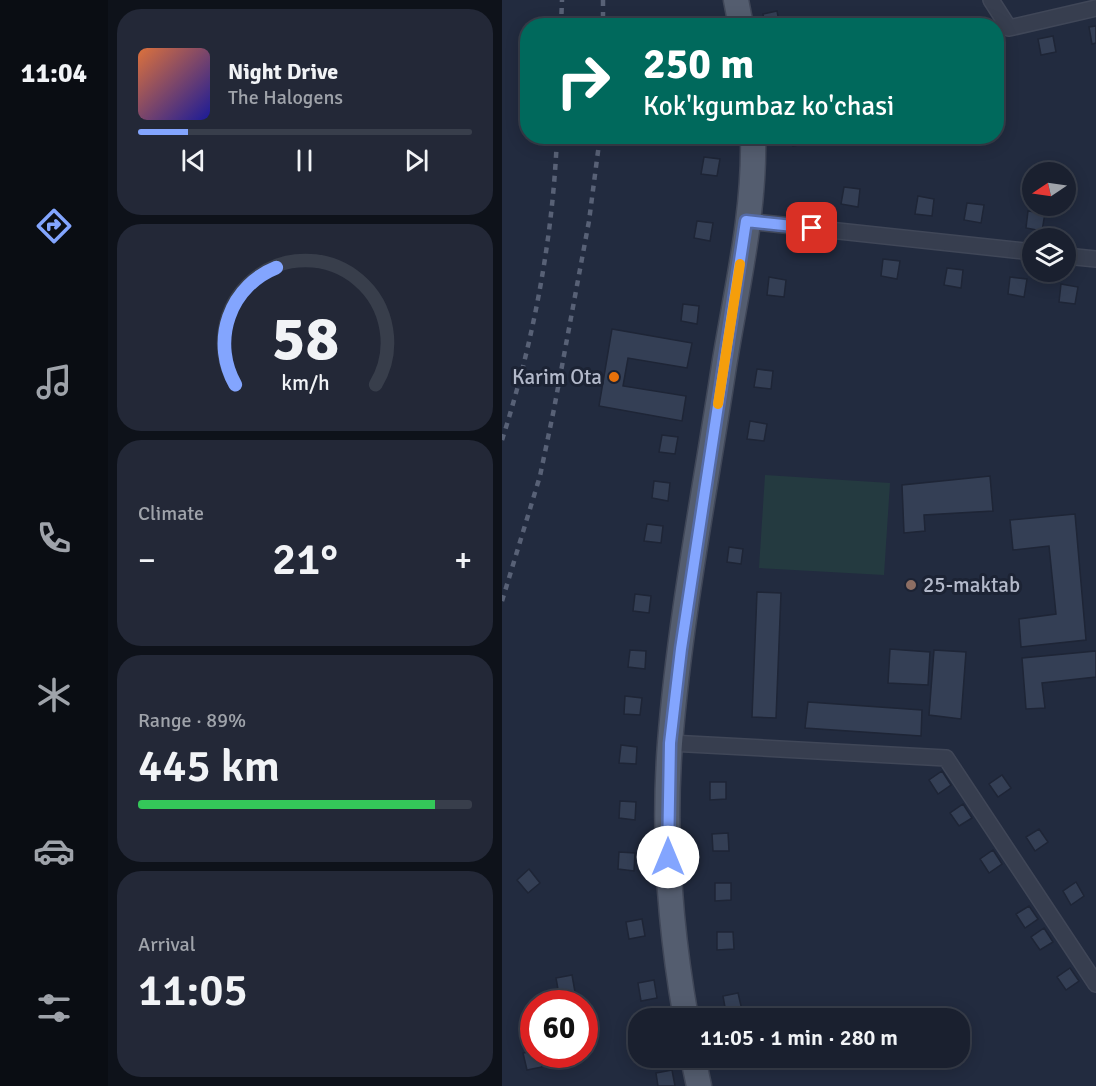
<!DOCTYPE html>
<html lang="en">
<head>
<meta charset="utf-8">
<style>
	body { margin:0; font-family:Signika,sans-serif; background:#232837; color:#f1f3f6; height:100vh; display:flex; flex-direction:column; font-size:22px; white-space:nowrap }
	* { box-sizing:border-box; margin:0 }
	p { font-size:20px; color:#9fa3aa }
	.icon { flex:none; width:33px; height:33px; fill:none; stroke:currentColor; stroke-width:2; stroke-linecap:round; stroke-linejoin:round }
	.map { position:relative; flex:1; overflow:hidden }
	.details { display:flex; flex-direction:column; gap:9px; padding:9px; background:#0e121a; width:394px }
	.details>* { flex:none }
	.top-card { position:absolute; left:18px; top:18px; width:484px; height:126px; border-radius:24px; box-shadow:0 3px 15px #0003,0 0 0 2px #383e4b; background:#00695c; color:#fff; overflow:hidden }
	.needle { width:39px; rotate:257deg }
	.fabs { position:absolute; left:520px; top:162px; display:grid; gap:12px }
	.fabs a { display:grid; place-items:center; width:54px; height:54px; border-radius:50%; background:#1a202f; box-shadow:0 3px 15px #0003,0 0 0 2px #383e4b; font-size:30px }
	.speed { position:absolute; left:18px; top:990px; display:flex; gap:12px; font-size:30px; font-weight:700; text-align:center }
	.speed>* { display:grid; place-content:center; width:78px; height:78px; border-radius:50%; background:#1a202f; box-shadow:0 3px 15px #0003,0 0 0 2px #383e4b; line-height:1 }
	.speed .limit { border:9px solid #d22; background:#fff; color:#111 }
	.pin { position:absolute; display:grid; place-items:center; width:51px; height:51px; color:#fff; margin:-26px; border-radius:12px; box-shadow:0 3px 9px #0006 }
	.me { position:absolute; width:66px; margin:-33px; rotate:0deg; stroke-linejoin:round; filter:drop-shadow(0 0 4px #0008) }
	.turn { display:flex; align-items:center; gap:21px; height:126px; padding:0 24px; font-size:27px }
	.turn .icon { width:78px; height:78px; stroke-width:2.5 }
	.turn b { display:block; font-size:42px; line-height:51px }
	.big { font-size:45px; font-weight:600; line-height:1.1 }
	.details .tile { flex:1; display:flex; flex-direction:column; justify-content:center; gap:9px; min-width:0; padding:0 21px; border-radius:24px; background:#232837 }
	.details .dial { align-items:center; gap:0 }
	.dial svg { height:156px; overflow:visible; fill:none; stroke:#383e4b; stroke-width:7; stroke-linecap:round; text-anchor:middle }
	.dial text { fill:#f1f3f6; stroke:none }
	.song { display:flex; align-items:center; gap:18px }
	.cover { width:72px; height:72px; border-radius:9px; background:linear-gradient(135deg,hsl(20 70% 55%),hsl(240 70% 35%)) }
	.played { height:6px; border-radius:3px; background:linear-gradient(90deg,#83a5fe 15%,#383e4b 15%) }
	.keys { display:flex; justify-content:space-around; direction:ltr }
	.heat { display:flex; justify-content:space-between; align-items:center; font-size:33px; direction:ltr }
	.charge { height:9px; border-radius:4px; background:linear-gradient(90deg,#34c759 89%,#383e4b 0) }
	.trip { position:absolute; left:126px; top:1008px; width:342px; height:60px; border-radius:24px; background:#1a202f; box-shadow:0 3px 15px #0003,0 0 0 2px #383e4b; font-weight:600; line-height:60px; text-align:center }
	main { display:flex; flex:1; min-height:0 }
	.dock { display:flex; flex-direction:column; width:108px; justify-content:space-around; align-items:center; background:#0a0d13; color:#9fa3aa }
	.dock .icon { width:42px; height:42px }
	.dock .on { color:#83a5fe }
	.dock b { font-size:27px; color:#f1f3f6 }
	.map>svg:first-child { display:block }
	.green { fill:#243a40 }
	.building { fill:#343f55; stroke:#1e2536; stroke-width:1.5 }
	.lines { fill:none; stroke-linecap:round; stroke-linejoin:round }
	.minor-casing { stroke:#404758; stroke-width:18 }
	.primary-casing { stroke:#404758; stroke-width:27 }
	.minor { stroke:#373e4f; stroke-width:15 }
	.primary { stroke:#545d6f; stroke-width:24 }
	.rail { stroke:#586176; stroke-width:4.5; stroke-dasharray:6 6; stroke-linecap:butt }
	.route-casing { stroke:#556ba5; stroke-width:15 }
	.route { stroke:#83a5fe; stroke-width:10 }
	.slow { stroke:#f59e0b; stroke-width:10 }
	.food-dot { fill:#e8710a; stroke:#1c2334; stroke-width:2 }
	.education-dot { fill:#8d6e63; stroke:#1c2334; stroke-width:2 }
	.labels { text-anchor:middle; stroke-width:6; stroke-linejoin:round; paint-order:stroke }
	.poi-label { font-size:21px; fill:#b3b9ca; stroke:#1c2334; text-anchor:end }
</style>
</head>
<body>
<main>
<nav class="dock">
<b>11:04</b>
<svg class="icon on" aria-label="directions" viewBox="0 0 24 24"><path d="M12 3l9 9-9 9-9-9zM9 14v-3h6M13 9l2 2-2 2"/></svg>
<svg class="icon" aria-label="music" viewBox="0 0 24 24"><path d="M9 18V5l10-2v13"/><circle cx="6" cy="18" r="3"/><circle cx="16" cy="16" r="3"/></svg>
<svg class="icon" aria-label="phone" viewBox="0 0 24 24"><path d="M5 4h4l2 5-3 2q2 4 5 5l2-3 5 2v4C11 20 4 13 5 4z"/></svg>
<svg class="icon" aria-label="climate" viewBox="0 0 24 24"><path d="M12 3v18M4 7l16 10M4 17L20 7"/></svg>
<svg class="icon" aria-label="car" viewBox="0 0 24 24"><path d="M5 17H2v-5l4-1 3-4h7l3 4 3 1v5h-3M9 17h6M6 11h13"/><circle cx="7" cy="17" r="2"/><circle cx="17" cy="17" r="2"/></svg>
<svg class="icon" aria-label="filters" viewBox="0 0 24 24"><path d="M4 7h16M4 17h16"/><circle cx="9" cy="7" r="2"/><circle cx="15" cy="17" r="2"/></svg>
</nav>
<section class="details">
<div class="tile">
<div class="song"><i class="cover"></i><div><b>Night Drive</b><p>The Halogens</p></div></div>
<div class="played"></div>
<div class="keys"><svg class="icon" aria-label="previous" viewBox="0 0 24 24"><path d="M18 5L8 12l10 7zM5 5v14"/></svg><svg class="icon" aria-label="pause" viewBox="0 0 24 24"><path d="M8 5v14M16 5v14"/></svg><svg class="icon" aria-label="next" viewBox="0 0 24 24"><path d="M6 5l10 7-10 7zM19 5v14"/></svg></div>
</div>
<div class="tile dial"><svg viewBox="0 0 100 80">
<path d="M14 69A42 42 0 1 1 86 69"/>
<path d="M14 69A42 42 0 0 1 35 9" stroke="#83a5fe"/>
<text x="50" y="56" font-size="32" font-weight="700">58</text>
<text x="50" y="72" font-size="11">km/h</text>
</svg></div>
<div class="tile"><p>Climate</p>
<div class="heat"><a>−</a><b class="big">21°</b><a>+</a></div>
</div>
<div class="tile"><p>Range · 89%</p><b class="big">445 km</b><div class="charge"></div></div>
<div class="tile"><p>Arrival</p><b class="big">11:05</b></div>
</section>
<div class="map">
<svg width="594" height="1086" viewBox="0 0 594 1086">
	<rect width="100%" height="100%" fill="#222b3f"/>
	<!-- green -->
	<path class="green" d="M263,475L388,483L382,575L257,568Z"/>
	<!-- building -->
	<path class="building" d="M275,11L278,26H263L261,14Z
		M594,26V43L590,44L587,27Z
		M551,36L554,52L539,55L536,39Z
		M289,136H304L306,143L291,146Z
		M202,157L218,159L215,176L199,174Z
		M342,187L358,189L356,207L339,204Z
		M416,196L432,199L430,216L413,214Z
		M465,203L482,205L479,223L462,220Z
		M526,211L543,213L540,231L524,228Z
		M195,221L211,223L208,241L192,238Z
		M381,259L398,261L395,279L379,276Z
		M445,268L461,270L459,288L442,285Z
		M267,277L284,280L282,297L265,295Z
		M508,277L525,279L522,297L506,294Z
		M559,284L576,287L573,304L557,302Z
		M181,304L197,306L195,324L179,321Z
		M110,329L190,343L185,368L126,358L121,386L184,396L180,421L97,406Z
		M255,369L271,371L269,389L252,387Z
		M248,421L265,424L262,441L245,439Z
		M160,435L176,437L173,454L157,452Z
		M488,476L491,511L422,515L423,531L402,533L400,485Z
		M152,481L168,483L166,501L150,498Z
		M573,514L584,640L519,647L517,619L554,614L547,546L511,550L508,520Z
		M145,524L161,526L159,543L142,541Z
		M227,547L241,549L239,564L225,562Z
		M255,592L279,593L274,718L250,717Z
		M133,594L149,596L147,613L131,611Z
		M388,649L428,652L426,685L386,683Z
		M128,650L144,651L143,669L126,667Z
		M432,650L464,652L459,719L427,715Z
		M594,651V677L540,683L543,708L524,709L520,658Z
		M123,696L140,698L138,715L122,714Z
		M306,702L420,710L419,736L303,728Z
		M119,745L135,747L134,764L117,763Z
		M440,771L449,785L436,794L427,780Z
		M500,775L509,788L496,797L487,784Z
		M208,782H224V799L208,800Z
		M118,801L134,802L133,820L117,818Z
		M461,804L470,818L457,826L448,813Z
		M537,829L546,842L533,851L524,837Z
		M226,833L227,851H211L210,834Z
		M491,850L500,864L487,873L478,859Z
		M117,852L133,853L132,871L116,869Z
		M27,869L38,883L26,893L15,880Z
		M574,882L582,896L569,905L561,891Z
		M213,883H229V900L213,901Z
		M527,906L536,919L523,928L514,914Z
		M140,919L143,936L127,939L124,922Z
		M542,928L551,942L538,950L529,937Z
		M215,932H231L232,949L215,950Z
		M568,968L577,981L564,990L555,977Z
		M70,975L73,992L57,995L54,978Z
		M152,980L155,998L139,1001L136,983Z
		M236,993L240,1010L224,1013L221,996Z
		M32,1051V1054H38L40,1067L25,1070L21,1053Z
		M229,1058H246L247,1066L232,1069Z
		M170,1070L173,1086H156L154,1073Z"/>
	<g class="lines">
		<!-- minor casing -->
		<g class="minor-casing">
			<path id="minor" d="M489,0L507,28L594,8
				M244,221L531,252
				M564,256L594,259
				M168,743L444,758L594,984"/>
		</g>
		<!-- primary casing -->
		<g class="primary-casing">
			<path id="primary" d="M234,0L239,26
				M184,1018C168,928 161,835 168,743C178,617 203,491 222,366C234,291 253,213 251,136
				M191,1058L197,1086"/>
		</g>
		<!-- minor -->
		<use href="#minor" class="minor"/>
		<!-- primary -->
		<use href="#primary" class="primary"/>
		<!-- rail -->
		<path class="rail" d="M101,0V26
			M59,26L60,0
			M0,440C31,343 51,239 55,136
			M0,601L38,476L52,409L87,221L98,136"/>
	</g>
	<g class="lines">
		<!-- route casing -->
		<g class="route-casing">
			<path id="route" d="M166,857L168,743L179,649L244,221L310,228"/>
		</g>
		<!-- route -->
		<use href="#route" class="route"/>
		<!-- slow -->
		<path class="slow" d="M216,404L238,264"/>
	</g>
	<!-- markers -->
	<circle class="food-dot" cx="112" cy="377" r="6"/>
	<circle class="education-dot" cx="409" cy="585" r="6"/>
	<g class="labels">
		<!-- poi labels -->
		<g class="poi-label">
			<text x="100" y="384">Karim Ota</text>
			<text x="421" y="592" text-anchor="start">25-maktab</text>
		</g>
	</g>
</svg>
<div class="fabs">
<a><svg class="needle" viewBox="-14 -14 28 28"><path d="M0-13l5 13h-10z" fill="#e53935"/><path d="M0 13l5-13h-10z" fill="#9fa3aa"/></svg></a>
<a><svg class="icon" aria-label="layers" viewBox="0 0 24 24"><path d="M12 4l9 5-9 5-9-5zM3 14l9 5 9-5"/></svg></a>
</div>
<div class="speed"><div class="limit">60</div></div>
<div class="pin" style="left:310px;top:228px;background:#d93025"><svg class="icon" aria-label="arrive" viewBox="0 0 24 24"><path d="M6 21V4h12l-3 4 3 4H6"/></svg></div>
<svg class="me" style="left:166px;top:857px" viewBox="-20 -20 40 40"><circle r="19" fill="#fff"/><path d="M0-13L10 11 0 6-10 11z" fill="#83a5fe"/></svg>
<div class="trip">11:05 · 1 min · 280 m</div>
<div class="top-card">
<div class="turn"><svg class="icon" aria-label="right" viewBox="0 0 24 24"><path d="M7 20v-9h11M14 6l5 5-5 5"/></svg><div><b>250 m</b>Kok'kgumbaz ko'chasi</div></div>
</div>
</div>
</main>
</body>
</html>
